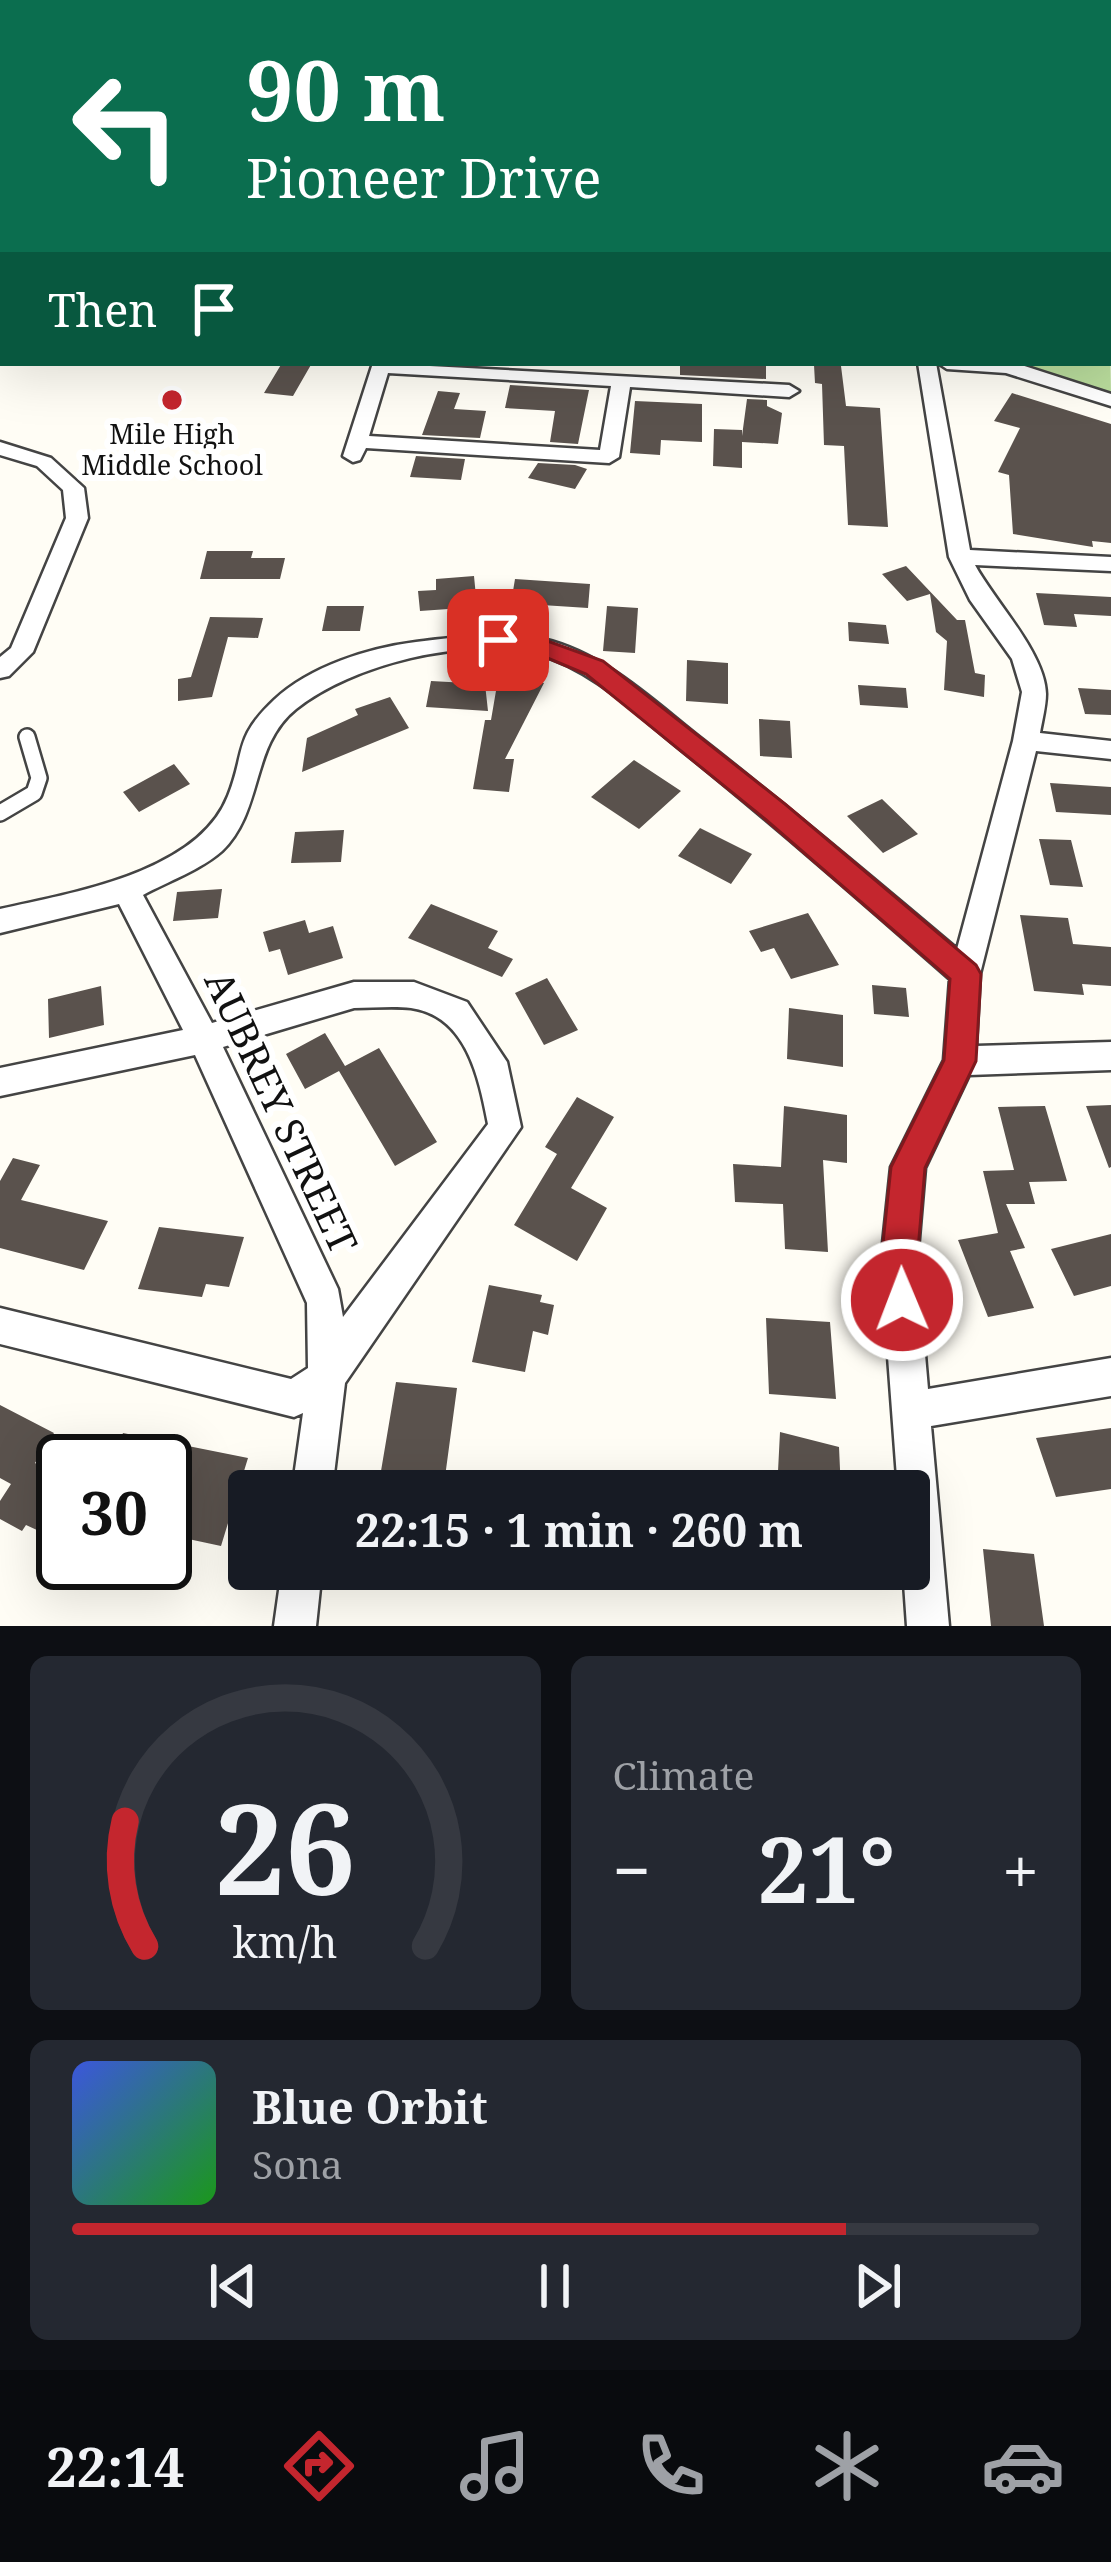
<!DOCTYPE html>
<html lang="en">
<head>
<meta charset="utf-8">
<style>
	body { margin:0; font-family:"Noto Serif",serif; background:#242831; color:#f1f3f6; height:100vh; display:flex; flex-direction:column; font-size:45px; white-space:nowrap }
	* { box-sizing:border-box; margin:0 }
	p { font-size:39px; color:#9ea1a6 }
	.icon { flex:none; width:66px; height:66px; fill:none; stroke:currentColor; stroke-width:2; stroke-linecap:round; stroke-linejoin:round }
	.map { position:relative; height:1626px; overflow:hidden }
	.sheet { display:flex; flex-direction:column; gap:30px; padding:30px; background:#0d0f14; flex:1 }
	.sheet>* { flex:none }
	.hud { position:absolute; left:0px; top:0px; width:1113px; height:366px; box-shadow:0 12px 48px #0002; background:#0b6e4f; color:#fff; overflow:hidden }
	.speed { position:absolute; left:36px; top:1434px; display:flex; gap:24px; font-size:60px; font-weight:700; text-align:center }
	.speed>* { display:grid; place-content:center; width:156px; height:156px; border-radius:50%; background:#171b24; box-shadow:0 12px 48px #0002; line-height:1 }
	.speed .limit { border:6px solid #111; border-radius:18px; background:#fff; color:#111 }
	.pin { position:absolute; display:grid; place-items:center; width:102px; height:102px; color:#fff; margin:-51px; border-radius:24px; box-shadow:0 6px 18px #0006 }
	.me { position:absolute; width:132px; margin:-66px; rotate:359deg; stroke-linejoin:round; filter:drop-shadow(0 0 9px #0008) }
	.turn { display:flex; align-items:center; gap:42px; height:252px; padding:0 48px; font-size:54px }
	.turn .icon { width:156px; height:156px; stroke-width:2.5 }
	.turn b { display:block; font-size:84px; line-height:102px }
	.then { display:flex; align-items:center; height:114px; padding:0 48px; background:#0003; gap:24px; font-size:45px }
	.big { font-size:90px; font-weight:700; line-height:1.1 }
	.sheet .card { flex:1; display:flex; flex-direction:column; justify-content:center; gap:18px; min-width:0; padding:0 42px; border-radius:18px; background:#242831 }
	.sheet .dial { align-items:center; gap:0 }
	.dial svg { height:312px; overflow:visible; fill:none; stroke:#363941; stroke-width:7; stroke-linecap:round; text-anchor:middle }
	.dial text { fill:#f1f3f6; stroke:none }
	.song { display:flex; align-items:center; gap:36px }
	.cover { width:144px; height:144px; border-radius:18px; background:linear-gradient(135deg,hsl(230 70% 55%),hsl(120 70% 35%)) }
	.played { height:12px; border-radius:6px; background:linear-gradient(90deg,#c4262e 80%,#363941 80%) }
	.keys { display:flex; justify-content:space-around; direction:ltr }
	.heat { display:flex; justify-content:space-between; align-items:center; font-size:66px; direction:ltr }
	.sheet .tiles { flex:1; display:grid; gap:30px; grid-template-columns:1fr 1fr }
	.card:last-child { grid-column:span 2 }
	.trip { position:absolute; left:228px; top:1470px; width:702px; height:120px; border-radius:12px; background:#171b24; box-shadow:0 12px 48px #0002; font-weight:700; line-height:120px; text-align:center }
	.tabs { display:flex; height:192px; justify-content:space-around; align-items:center; background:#090b0e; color:#9ea1a6 }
	.tabs .icon { width:84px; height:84px }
	.tabs .selected { color:#c4262e }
	.tabs b { font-size:54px; color:#f1f3f6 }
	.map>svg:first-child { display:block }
	.forest { fill:#b9dc9c }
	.building { fill:#5a524d }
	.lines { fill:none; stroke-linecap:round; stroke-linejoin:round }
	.lane-far1-casing { stroke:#444; stroke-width:10 }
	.lane-casing { stroke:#444; stroke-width:20 }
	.street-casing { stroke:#444; stroke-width:5 }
	.secondary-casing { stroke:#333; stroke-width:40 }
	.primary-casing { stroke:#222; stroke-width:5 }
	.lane-far1 { stroke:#fff; stroke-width:8 }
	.lane { stroke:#fff; stroke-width:15 }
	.street { fill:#fff; fill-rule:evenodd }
	.secondary { stroke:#fff6b0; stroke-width:36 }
	.primary { fill:#f9d66b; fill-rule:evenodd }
	.route { fill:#c4262e; stroke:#7f191e; stroke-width:3 }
	.poi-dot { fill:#c4262e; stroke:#fff; stroke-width:4.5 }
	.labels { text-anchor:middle; stroke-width:12; stroke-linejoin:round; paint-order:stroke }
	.far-poi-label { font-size:27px; fill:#111; stroke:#fff }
	.near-street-label { font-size:39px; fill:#111; stroke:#fff }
</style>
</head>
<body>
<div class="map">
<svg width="1111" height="1626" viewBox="0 0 1111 1626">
	<rect width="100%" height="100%" fill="#fffdf5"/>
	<!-- forest -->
	<path class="forest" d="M1110,332L1111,393L1015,363H1110Z"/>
	<!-- building -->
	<path class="building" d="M282,363H312L293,396L264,393Z
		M680,363H766V379L680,375Z
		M814,365L841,366L846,406L880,408L888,527L848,525L844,446L824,445L822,384L815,383Z
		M510,385L589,390L578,444L550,442L555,411L505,408Z
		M438,391L460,393L454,409L486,411L480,438L422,435Z
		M1012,393L1111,424V543L1092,541L1093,547L1013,534L1009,475L998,472L1020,428L994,421Z
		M747,399L767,400V406L782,413L778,444L742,442V468L713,466L714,429L742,430V436Z
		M635,401L702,404V442L661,440L660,455L630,453Z
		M416,456L465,459L461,480L410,477Z
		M538,463L575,465L587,469L575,489L528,478Z
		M207,551H253L251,558H285L280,579H200Z
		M906,566L957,620H965L975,673L985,675L984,697L944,690L947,641L936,632L930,594L907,601L882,574Z
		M474,576L477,607L420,611L418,591L436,590V579Z
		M515,579L590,584L588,608L511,603Z
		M1036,593L1111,597V616L1074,614L1077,627L1044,625Z
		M327,606H364L360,631H322Z
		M607,606L638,608L635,653L603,651Z
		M210,617L263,618L258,638L228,637L212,697L178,701V679L191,677Z
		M848,622L886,625L889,644L849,641Z
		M687,660L728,663V704L686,701Z
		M511,675L544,683L505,759H514L509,792L473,789L485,720H491L497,685L505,686Z
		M431,681L485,684L488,711L426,707Z
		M858,685L906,688L908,708L860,705Z
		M1078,688L1111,690V715L1085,714Z
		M390,697L409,728L302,772L307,738L358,715L355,709Z
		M759,719L790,721L792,758L760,756Z
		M634,760L681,791L639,829L591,797Z
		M174,764L190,784L139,812L123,792Z
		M1050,783L1111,787V815L1056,812Z
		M882,799L918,834L883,853L847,816Z
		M700,828L752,854L731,884L678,856Z
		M344,830L341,862L291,863L295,832Z
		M1039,839L1071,840L1083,887L1050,885Z
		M222,889L218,918L173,921L177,892Z
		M431,904L498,931L488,948L513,959L502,977L408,938Z
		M808,913L839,965L791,979L774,948L761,952L749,931Z
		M1020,915L1068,918L1073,944L1111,947V986L1082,984L1084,995L1034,991Z
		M305,920L309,933L333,926L343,958L288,975L280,949L269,952L263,932Z
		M547,978L578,1030L544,1045L515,993Z
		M872,985L906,988L909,1017L874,1014Z
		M101,986L104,1025L49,1038L48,999Z
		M789,1008L843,1015V1067L787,1059Z
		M325,1033L345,1066L379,1048L437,1142L395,1166L339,1071L305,1089L286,1054Z
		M577,1097L614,1117L571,1188L607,1208L577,1261L514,1225L557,1154L545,1147Z
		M1111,1105V1167L1109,1168L1086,1106Z
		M784,1106L847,1115V1163L823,1160L828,1252L785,1249L783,1204L735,1202L733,1164L781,1167Z
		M1045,1106L1067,1181L1029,1182L1035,1204H1006L1025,1248L1010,1251L1034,1308L988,1317L958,1240L998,1233L983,1171L1014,1170L998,1107Z
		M13,1158L40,1165L21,1200L108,1221L84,1270L0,1248V1181Z
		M159,1227L244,1237L229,1287L206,1284L202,1297L138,1289Z
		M1111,1234V1286L1074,1296L1051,1249Z
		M489,1285L542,1295L540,1302L554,1305L548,1335L533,1331L525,1372L472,1362Z
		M766,1318L830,1322L836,1399L769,1394Z
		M396,1382L457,1388L445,1477L381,1471Z
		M0,1405L54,1433L35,1463L63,1480V1542L26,1525L22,1531L0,1519V1501L11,1484L0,1478Z
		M1111,1428V1489L1056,1497L1036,1438Z
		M780,1432L839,1447L841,1491H777Z
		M123,1433L248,1458L221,1546L165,1534V1461H112Z
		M983,1549L1034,1554L1044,1626H991Z"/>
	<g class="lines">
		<!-- lane-far1 casing -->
		<g class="lane-far1-casing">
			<path id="lane-far1" d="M184,0L270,3"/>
		</g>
		<!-- lane casing -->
		<g class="lane-casing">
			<path id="lane" d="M0,813L34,793L39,778L27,737"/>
		</g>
		<!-- street casing -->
		<g class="street-casing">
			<path id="street" d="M865,0H877V3H865Z
				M0,31H3V39H0Z
				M1110,80H1111V88H1110Z
				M3,155V167L0,168V156Z
				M1110,315H1111V325H1110Z
				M373,363L789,385L799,391L789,397L630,387L619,457L609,463L366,448L360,460L353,462L343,456ZM388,373L611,386L600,450L369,436Z
				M918,363H936L970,550L1111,557V571L975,565C995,602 1045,653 1046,694C1046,706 1042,721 1040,733L1111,741V759L1036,751L980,974L976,1046L1111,1042V1070L969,1075L925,1168L917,1262L928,1389L1111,1358V1396L931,1426L949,1626H907L903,1569H909V1491H898L881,1262L891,1167L944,1060L950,979C861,901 772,823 680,749C636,714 593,669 537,654C467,636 352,664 296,709C250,746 264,810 222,851C202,869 167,882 143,895L212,1023L354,982H414L467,1002L507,1062L521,1127L345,1383L332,1491H292L303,1413L294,1417L0,1344V1308L291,1379L308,1368L307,1303L195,1055L0,1096V1068L183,1030L119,904L0,933V909C71,893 198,873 228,796C246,751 233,739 274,700C310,666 369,648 416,642C459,637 500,629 543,639C606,654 653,701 703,740C790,808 873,878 957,949L1013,741L1022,692L1012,659L970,600L949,557ZM354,1008C372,1008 393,1006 411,1008C467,1016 479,1078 488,1124L343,1317L338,1289L223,1047Z
				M938,363H1015L1111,394V406L1006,373L947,369Z
				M0,442L51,458L84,488L88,518L33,652L9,676L0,678V657L11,648L66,518L63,490L37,466L0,455Z
				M282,1569H322L316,1626H274Z"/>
		</g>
		<!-- secondary casing -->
		<g class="secondary-casing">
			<path id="secondary" d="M145,3L148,0"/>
		</g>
		<!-- primary casing -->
		<g class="primary-casing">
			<path id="primary" d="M0,131H3V143H0Z
				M1110,180H1111V194H1110Z"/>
		</g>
		<!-- lane-far1 -->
		<use href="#lane-far1" class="lane-far1"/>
		<!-- lane -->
		<use href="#lane" class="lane"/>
		<!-- street -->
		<use href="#street" class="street"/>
		<!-- secondary -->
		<use href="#secondary" class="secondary"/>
		<!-- primary -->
		<use href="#primary" class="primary"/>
	</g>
	<!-- route -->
	<path class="route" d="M498,632L542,639L603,661L785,804L976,965L981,974L976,1061L925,1168L917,1262L920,1300L915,1312L902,1318L889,1312L881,1262L891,1167L944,1060L950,979L765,819L586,674L538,654L489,646L486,640Z"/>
	<!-- markers -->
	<circle class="poi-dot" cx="172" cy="400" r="12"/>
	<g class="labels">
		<!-- far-poi labels -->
		<g class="far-poi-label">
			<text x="172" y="444">Mile High<tspan x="172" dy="31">Middle School</tspan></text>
		</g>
		<!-- near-street labels -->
		<g class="near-street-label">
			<text transform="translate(281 1112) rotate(65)" y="14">AUBREY STREET</text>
		</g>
	</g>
</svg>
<div class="speed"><div class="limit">30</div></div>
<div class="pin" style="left:498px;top:640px;background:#d93025"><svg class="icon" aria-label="arrive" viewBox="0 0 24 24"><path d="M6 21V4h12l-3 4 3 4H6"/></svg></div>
<svg class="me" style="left:902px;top:1300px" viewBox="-20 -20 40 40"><circle r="17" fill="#c4262e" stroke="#fff" stroke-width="3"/><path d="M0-11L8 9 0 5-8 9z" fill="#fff"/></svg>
<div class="trip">22:15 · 1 min · 260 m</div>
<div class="hud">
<div class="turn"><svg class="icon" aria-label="left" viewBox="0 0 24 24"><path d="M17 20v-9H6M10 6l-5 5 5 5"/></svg><div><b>90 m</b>Pioneer Drive</div></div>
<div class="then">Then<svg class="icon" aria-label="arrive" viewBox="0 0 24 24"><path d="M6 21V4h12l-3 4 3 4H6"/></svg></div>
</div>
</div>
<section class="sheet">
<div class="tiles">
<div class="card dial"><svg viewBox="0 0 100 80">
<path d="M14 69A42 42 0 1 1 86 69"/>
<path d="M14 69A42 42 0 0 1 9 37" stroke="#c4262e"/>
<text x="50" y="56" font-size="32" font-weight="700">26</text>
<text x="50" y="72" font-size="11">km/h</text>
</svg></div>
<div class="card"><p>Climate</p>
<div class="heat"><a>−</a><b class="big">21°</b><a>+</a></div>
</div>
<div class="card">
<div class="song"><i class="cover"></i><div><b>Blue Orbit</b><p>Sona</p></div></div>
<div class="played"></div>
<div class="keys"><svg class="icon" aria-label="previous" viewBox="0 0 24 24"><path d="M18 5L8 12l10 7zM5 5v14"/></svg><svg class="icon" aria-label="pause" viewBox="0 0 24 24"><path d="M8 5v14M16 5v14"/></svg><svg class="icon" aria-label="next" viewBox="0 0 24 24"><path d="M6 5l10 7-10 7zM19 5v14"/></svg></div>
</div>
</div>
</section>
<nav class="tabs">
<b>22:14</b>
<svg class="icon selected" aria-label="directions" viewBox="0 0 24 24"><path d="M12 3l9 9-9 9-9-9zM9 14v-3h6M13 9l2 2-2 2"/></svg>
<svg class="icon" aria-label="music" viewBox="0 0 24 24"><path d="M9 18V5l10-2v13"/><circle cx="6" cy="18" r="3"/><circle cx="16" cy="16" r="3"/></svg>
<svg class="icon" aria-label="phone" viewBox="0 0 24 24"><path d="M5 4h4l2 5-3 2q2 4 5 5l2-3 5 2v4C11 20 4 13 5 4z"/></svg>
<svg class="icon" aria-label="climate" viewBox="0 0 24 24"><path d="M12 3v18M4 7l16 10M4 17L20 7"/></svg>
<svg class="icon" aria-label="car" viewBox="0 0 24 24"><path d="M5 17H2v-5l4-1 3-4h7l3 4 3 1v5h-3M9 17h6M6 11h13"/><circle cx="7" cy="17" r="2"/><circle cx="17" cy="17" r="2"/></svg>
</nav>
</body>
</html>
